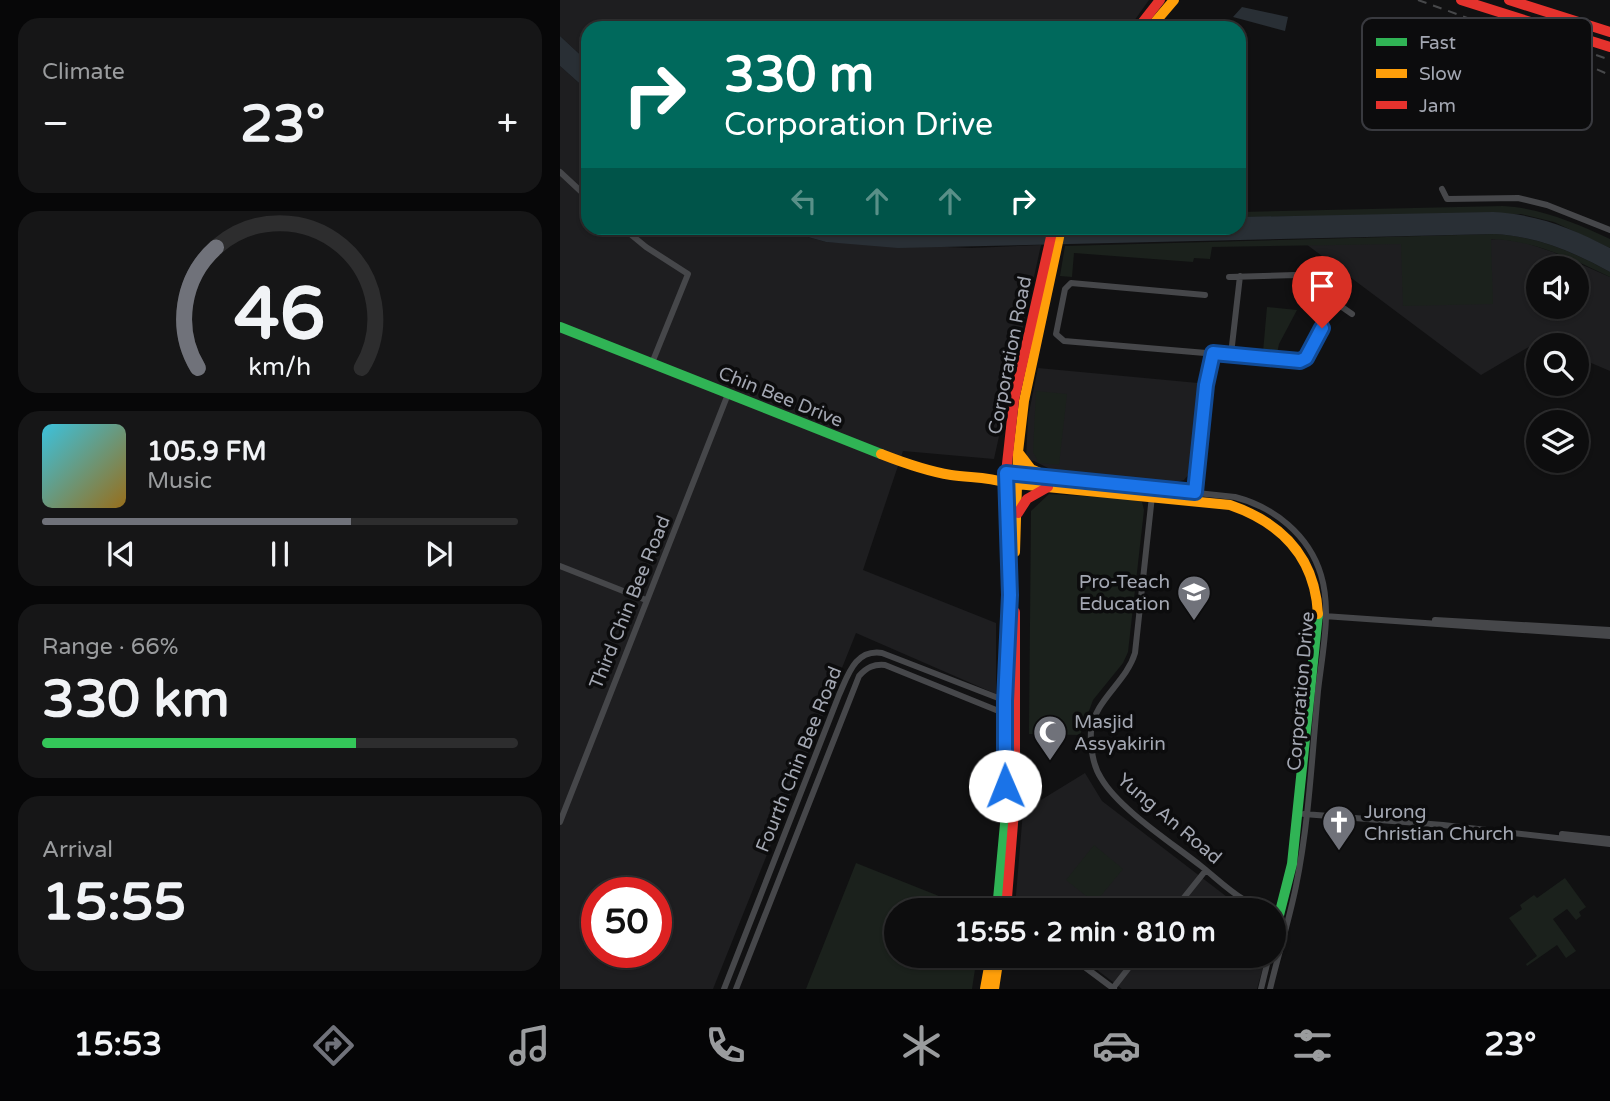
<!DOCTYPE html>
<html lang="en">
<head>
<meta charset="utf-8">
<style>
	body { margin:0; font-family:"Varela Round",sans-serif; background:#161617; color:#f1f3f6; height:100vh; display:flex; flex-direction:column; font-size:26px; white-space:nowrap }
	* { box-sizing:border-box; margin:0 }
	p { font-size:23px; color:#9a9c9e }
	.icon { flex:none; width:38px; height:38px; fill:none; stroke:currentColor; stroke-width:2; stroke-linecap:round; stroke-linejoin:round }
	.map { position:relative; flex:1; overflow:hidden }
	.details { display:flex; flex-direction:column; gap:18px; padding:18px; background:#070708; width:560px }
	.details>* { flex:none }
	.banner { position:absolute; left:21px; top:21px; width:665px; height:214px; border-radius:21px; box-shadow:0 2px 5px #0004,0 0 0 2px #2d2d2e; background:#00695c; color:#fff; overflow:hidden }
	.controls { position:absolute; left:966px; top:256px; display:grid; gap:14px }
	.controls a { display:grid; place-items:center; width:63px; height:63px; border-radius:50%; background:#0d0d0e; box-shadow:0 2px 5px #0004,0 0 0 2px #2d2d2e; font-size:35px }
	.speed { position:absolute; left:21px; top:877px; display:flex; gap:14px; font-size:35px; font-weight:700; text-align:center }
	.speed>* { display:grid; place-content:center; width:91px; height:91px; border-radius:50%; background:#0d0d0e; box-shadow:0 2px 5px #0004,0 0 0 2px #2d2d2e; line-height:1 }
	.speed .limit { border:10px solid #d22; background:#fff; color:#111 }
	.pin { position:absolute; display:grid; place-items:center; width:60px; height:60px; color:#fff; margin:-72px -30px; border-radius:50% 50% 50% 0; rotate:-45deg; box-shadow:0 0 7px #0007 }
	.pin .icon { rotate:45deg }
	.me { position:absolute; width:77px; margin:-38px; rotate:359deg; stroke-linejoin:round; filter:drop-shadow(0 0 5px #0008) }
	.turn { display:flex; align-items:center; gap:24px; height:147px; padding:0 28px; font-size:32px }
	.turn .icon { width:91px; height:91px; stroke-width:2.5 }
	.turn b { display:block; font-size:49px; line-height:60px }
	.lanes { display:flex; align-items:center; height:66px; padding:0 28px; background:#0003; justify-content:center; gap:35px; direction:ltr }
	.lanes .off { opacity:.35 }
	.big { font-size:52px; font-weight:700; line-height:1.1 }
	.details .widget { flex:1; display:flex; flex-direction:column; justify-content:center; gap:10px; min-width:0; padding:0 24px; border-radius:21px; background:#161617 }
	.details .dial { align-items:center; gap:0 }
	.dial svg { height:182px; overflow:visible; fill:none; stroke:#2d2d2e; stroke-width:7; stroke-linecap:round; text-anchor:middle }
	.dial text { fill:#f1f3f6; stroke:none }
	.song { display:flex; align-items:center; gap:21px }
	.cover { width:84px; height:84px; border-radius:10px; background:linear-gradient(135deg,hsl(190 70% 55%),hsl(40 70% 35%)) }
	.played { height:7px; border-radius:4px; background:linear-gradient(90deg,#70727a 65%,#2d2d2e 65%) }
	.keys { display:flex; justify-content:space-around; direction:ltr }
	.heat { display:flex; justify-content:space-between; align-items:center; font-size:38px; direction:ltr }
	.charge { height:10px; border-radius:5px; background:linear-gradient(90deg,#34c759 66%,#2d2d2e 0) }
	.trip { position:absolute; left:324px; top:898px; width:402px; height:70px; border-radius:35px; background:#0d0d0e; box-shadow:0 2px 5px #0004,0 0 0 2px #2d2d2e; font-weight:700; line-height:70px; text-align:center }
	.tab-bar { display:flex; height:112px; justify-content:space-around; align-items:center; background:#050506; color:#9a9c9e }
	.tab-bar .icon { width:49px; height:49px }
	.tab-bar .on { color:#70727a }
	.tab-bar b { font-size:32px; color:#f1f3f6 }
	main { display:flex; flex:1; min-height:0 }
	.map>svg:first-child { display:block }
	.built { fill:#1e1e20; fill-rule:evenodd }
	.green { fill:#1b211c }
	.water { fill:#292f35 }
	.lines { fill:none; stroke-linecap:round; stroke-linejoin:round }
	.street { stroke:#46474a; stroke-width:6 }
	.fast { stroke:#30b455; stroke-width:10 }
	.slow { stroke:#ff9f0a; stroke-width:10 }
	.jam { stroke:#e5322d; stroke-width:10 }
	.rail { stroke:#47484a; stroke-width:2; stroke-dasharray:9 7; stroke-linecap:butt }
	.route-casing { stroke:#114b97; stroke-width:18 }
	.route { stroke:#1a73e8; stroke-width:12 }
	.labels { text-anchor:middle; stroke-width:7; stroke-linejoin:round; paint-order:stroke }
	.street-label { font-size:19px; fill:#a3a7b2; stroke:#0c0c0d }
	.poi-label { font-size:19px; fill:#a3a7b2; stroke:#0c0c0d; text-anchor:start }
	.key { fill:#0c0c0d; stroke:#393a3f; stroke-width:2 }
	.key-label { font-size:19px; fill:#a3a7b2 }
</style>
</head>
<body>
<main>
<section class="details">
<div class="widget"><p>Climate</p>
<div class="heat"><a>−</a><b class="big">23°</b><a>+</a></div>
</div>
<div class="widget dial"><svg viewBox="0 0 100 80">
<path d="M14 69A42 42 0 1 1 86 69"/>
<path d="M14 69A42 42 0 0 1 22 16" stroke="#70727a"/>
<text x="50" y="56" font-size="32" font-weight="700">46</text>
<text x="50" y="72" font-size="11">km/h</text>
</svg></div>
<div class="widget">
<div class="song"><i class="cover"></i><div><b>105.9 FM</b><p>Music</p></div></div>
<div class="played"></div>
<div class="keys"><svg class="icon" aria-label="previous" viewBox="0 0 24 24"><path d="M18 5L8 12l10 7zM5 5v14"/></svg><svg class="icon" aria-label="pause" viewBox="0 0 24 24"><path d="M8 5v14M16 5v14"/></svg><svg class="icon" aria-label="next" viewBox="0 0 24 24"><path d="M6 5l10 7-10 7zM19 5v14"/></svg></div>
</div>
<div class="widget"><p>Range · 66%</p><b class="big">330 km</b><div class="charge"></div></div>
<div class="widget"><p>Arrival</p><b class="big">15:55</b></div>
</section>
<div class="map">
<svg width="1050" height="989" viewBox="0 0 1050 989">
	<rect width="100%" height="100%" fill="#111112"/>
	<!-- built -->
	<path class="built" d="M0,0H589L569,28H28V62L0,36Z
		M0,66L28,91V228H216L266,242L411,248L481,245L434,459L343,451L303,570L436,623V694L296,633L153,989H0ZM37,892H96V952H37Z
		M939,239L963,242L993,252L1050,277V371L1017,357V345H987L979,341L921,375L746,244H833ZM978,268H1017V306H978Z
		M478,368L638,383L629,474L624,480L616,482L490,469L474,461L466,460L468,417Z
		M525,773L542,801L684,910H459L455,907L463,811Z
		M519,956H706L697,989H562Z"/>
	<!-- green -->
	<path class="green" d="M943,206C980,208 1016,223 1050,239V248L994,222L961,214L679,217V212Z
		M934,234C976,236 1014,252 1050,272V277C1013,259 972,240 931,239L933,304L843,306L841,244L652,247L650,259L634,258L633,262L514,253L512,277L500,276L505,246Z
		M707,307L737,310L719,344L717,354L703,352Z
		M476,391L507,394L499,465L479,463L473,452Z
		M489,494L573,499L582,502L584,510L568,652L563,663L533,700L520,735L469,734L471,511Z
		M534,845L563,869L535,903L506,880Z
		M296,863L414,910H336V956H417L412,989H246Z
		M1005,878L1026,907L1019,912L1021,916L1016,920L1007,909L993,919L1016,951L1006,958L997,945L967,966L966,964L977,956L949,918L962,909L960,905L974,895L977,898Z"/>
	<!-- water -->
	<path class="water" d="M682,7L728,17L725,31L673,17Z
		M0,36L28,62V91L0,66Z
		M933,212C976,214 1012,228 1050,248V272C1014,252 976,236 934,234L338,248L266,242L216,228H679V217Z"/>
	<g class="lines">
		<!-- street -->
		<path class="street" d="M0,172L28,198
			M882,189L887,199L958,198L987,205L1050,230
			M63,228L86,247L128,274L92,363
			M669,277L736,275L792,314
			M645,295L511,283L505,289L496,334L504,341L740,361L746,358L776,302
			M671,354L680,276
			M456,474L675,497C714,507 749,535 761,575C772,611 762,654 758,691C752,756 749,822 736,886C729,921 718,955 710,989
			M635,492L646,385L653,353
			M592,496L575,653C566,683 535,699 531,731C530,746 533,766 541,778C559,809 612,843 641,866C655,877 668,890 683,899C690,904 699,907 708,910
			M0,566L86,600
			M764,616L1050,636
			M875,620L1050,630
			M744,814L883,825L1050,844
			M0,822L168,394
			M1002,834L1050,839
			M614,910L646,870
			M510,956L554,989
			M553,988L578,956
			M164,989L279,695C288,675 295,649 322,653L446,701
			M176,989L299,676C307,667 314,664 325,665L446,714
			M701,989L709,956"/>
		<!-- fast -->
		<path class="fast" d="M0,327L321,454
			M437,910L446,813L445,701L448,642
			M714,935L732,864L758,614"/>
		<!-- slow -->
		<path class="slow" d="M590,28L614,0
			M458,452L471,469L487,476
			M321,454C344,463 366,471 391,475C410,478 428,476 446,483L670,505C722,523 755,557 758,614
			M455,552L458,452L464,401L501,228
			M425,989L431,956
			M434,989L439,956"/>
		<!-- jam -->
		<path class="jam" d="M901,0L1050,47
			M949,0L1050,32
			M578,28L600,0
			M458,513L467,499L488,487
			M448,642L450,595L446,473L454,400L493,228
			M446,910L455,799V612"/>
		<!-- rail -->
		<path class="rail" d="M858,0L963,38L1050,75
			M976,33L1050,60"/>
	</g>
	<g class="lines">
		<!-- route casing -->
		<g class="route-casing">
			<path id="route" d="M445,786V701L450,595L446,473L635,492L646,385L653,353L740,361L746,358L762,328"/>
		</g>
		<!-- route -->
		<use href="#route" class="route"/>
	</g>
	<!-- icons -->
	<defs>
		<g id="school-pin" transform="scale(1.75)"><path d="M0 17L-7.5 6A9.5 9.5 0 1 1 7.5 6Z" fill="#70727a" stroke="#0c0c0d"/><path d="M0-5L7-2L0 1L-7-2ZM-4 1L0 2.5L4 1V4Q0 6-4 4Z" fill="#fff"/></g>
		<g id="mosque-pin" transform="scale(1.75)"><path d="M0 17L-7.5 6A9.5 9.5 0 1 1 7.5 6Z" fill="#70727a" stroke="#0c0c0d"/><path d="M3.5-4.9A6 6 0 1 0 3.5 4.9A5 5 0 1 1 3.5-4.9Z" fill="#fff"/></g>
		<g id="church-pin" transform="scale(1.75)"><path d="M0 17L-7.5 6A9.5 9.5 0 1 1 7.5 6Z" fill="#70727a" stroke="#0c0c0d"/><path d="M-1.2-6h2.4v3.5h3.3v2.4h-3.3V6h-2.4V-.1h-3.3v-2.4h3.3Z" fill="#fff"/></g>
	</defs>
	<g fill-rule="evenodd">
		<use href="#school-pin" x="634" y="592"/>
		<use href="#mosque-pin" x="490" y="732"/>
		<use href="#church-pin" x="779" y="822"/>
	</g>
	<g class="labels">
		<!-- street labels -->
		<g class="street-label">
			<text transform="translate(449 355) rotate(-79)" y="7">Corporation Road</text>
			<text transform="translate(221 396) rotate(22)" y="7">Chin Bee Drive</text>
			<text transform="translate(69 602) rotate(-68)" y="7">Third Chin Bee Road</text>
			<text transform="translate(740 691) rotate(-85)" y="7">Corporation Drive</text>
			<text transform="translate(238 759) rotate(-68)" y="7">Fourth Chin Bee Road</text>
			<text transform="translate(610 818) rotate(40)" y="7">Yung An Road</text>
		</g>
		<!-- poi labels -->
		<g class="poi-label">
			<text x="610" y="588" text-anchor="end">Pro-Teach<tspan x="610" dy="22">Education</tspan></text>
			<text x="514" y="728">Masjid<tspan x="514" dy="22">Assyakirin</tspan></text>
			<text x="804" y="818">Jurong<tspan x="804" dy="22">Christian Church</tspan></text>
		</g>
	</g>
	<!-- legend -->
	<rect x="802" y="18" width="230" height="112" rx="10" class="key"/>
	<rect x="816" y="38" width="31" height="8" fill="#30b455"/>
	<rect x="816" y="69" width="31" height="9" fill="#ff9f0a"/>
	<rect x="816" y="101" width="31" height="8" fill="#e5322d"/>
	<g class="key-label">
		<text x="859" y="49">Fast</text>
		<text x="859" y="80">Slow</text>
		<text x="859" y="112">Jam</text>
	</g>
</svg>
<div class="controls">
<a><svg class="icon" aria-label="sound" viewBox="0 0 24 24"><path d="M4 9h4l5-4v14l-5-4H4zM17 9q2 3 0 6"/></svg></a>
<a><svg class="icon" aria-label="search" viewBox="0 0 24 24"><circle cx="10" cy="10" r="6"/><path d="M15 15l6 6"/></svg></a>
<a><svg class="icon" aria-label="layers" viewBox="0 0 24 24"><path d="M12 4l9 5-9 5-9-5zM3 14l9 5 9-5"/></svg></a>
</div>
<div class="speed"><div class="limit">50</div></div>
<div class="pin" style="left:762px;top:328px;background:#d93025"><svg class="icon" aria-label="arrive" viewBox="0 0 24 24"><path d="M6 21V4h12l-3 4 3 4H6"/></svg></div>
<svg class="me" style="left:445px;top:786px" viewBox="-20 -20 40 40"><circle r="19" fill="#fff"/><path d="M0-13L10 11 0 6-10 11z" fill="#1a73e8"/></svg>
<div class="trip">15:55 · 2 min · 810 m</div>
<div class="banner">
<div class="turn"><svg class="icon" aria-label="right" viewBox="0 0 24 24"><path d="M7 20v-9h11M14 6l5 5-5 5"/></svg><div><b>330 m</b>Corporation Drive</div></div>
<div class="lanes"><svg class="icon off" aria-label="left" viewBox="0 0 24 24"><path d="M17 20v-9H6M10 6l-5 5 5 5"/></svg><svg class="icon off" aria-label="ahead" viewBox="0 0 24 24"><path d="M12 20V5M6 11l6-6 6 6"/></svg><svg class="icon off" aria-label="ahead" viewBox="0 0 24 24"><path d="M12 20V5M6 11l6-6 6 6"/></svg><svg class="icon" aria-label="right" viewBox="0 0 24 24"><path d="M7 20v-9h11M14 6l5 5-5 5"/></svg></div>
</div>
</div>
</main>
<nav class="tab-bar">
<b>15:53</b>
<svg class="icon on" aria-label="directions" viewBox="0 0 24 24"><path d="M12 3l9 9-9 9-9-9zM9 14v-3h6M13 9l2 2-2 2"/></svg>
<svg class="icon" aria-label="music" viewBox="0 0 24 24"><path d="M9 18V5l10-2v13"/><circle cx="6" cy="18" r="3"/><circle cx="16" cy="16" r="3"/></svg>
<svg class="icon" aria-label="phone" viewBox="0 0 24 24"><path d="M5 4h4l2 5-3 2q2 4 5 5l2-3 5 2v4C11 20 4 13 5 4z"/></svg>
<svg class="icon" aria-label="climate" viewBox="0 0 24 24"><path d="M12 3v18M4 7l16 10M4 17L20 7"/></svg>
<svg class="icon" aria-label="car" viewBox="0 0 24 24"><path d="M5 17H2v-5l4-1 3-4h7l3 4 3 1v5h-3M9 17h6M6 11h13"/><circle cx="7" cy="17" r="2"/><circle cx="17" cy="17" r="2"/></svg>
<svg class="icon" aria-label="filters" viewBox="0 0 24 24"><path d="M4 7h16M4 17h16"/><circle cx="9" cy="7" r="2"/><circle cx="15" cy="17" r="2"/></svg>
<b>23°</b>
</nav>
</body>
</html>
